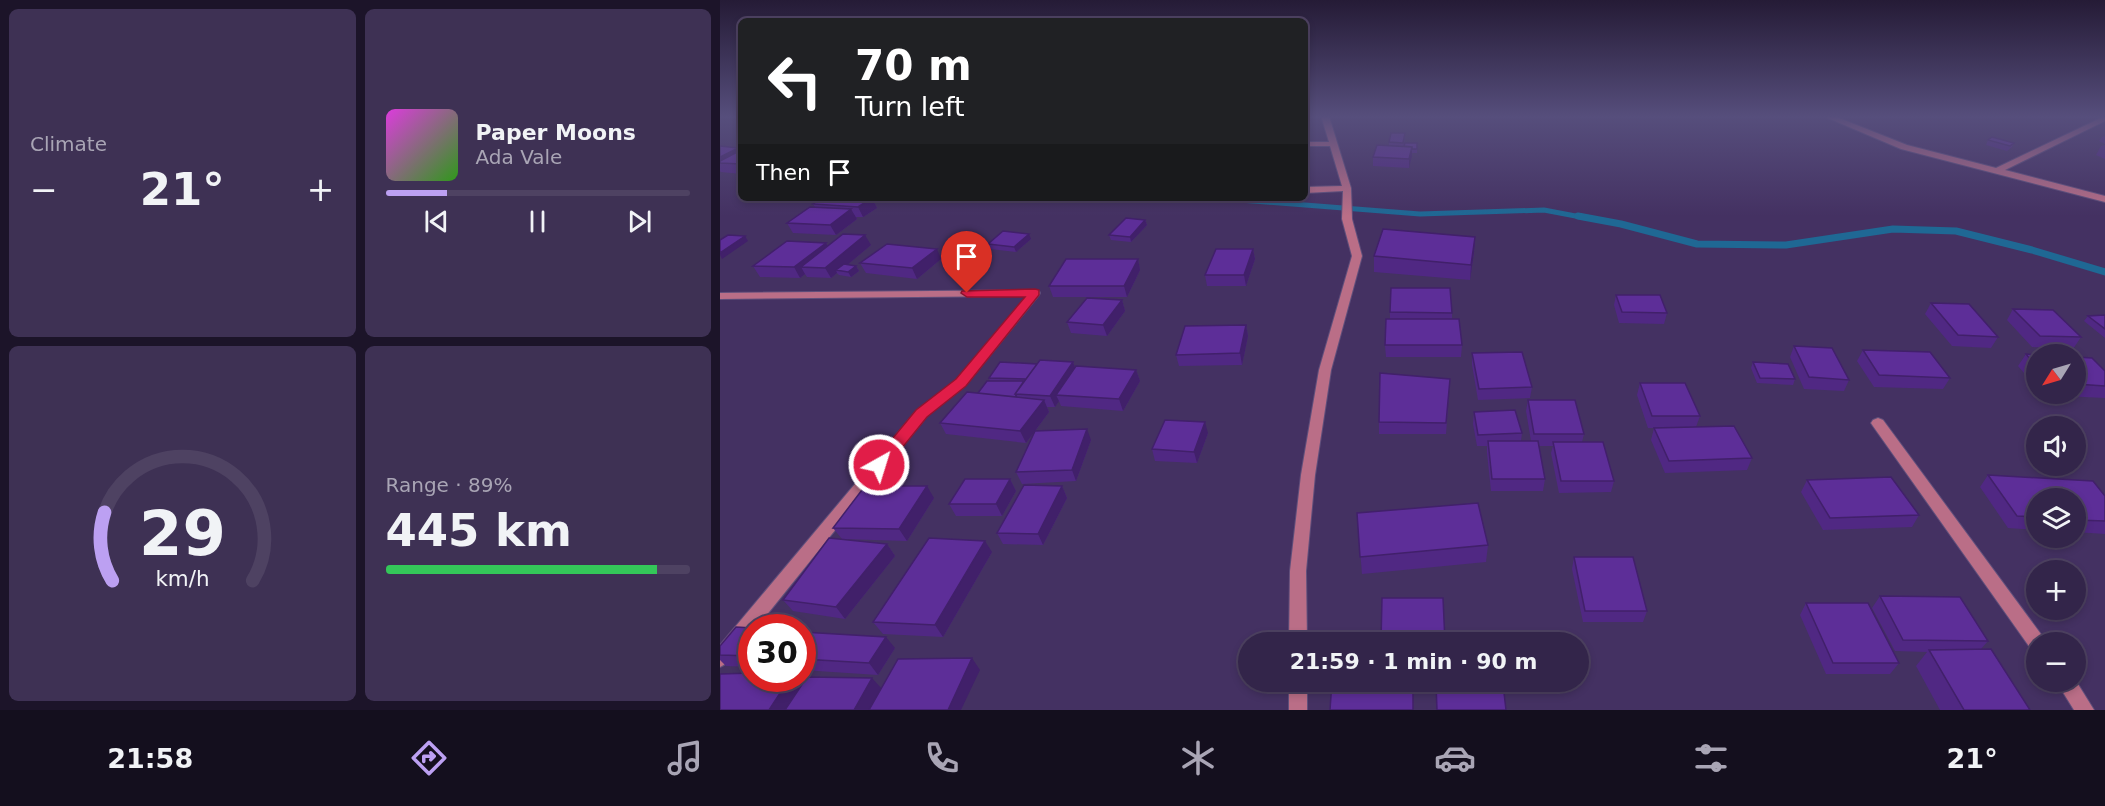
<!DOCTYPE html>
<html lang="en">
<head>
<meta charset="utf-8">
<style>
	body { margin:0; font-family:"DejaVu Sans",sans-serif; background:#3e3154; color:#f1f3f6; height:100vh; display:flex; flex-direction:column; font-size:22px; white-space:nowrap }
	* { box-sizing:border-box; margin:0 }
	p { font-size:20px; color:#a9a5b5 }
	.icon { flex:none; width:33px; height:33px; fill:none; stroke:currentColor; stroke-width:2; stroke-linecap:round; stroke-linejoin:round }
	.map { position:relative; flex:1; overflow:hidden }
	.details { display:flex; flex-direction:column; gap:9px; padding:9px; background:#1c1429; width:720px }
	.details>* { flex:none }
	.hud { position:absolute; left:18px; top:18px; width:570px; height:183px; border-radius:9px; box-shadow:0 3px 9px #0003,0 0 0 2px #4e4262; background:#202124; color:#fff; overflow:hidden }
	.needle { width:39px; rotate:233deg }
	.buttons { position:absolute; left:1306px; top:344px; display:grid; gap:12px }
	.buttons a { display:grid; place-items:center; width:60px; height:60px; border-radius:50%; background:#33254a; box-shadow:0 3px 9px #0003,0 0 0 2px #4e4262; font-size:30px }
	.speed { position:absolute; left:18px; top:614px; display:flex; gap:12px; font-size:30px; font-weight:700; text-align:center }
	.speed>* { display:grid; place-content:center; width:78px; height:78px; border-radius:50%; background:#33254a; box-shadow:0 3px 9px #0003,0 0 0 2px #4e4262; line-height:1 }
	.speed .limit { border:9px solid #d22; background:#fff; color:#111 }
	.pin { position:absolute; display:grid; place-items:center; width:51px; height:51px; color:#fff; margin:-62px -26px; border-radius:50% 50% 50% 0; rotate:-45deg; box-shadow:0 0 6px #0007 }
	.pin .icon { rotate:45deg }
	.me { position:absolute; width:66px; margin:-33px; rotate:39deg; stroke-linejoin:round; filter:drop-shadow(0 0 4px #0008) }
	.turn { display:flex; align-items:center; gap:21px; height:126px; padding:0 18px; font-size:27px }
	.turn .icon { width:78px; height:78px; stroke-width:2.5 }
	.turn b { display:block; font-size:42px; line-height:51px }
	.then { display:flex; align-items:center; height:57px; padding:0 18px; background:#0003; gap:12px; font-size:22px }
	.big { font-size:45px; font-weight:700; line-height:1.1 }
	.details .widget { flex:1; display:flex; flex-direction:column; justify-content:center; gap:9px; min-width:0; padding:0 21px; border-radius:9px; background:#3e3154 }
	.details .dial { align-items:center; gap:0 }
	.dial svg { height:156px; overflow:visible; fill:none; stroke:#4e4262; stroke-width:7; stroke-linecap:round; text-anchor:middle }
	.dial text { fill:#f1f3f6; stroke:none }
	.song { display:flex; align-items:center; gap:18px }
	.cover { width:72px; height:72px; border-radius:9px; background:linear-gradient(135deg,hsl(300 70% 55%),hsl(110 70% 35%)) }
	.played { height:6px; border-radius:3px; background:linear-gradient(90deg,#bca0f2 20%,#4e4262 20%) }
	.keys { display:flex; justify-content:space-around; direction:ltr }
	.heat { display:flex; justify-content:space-between; align-items:center; font-size:33px; direction:ltr }
	.charge { height:9px; border-radius:4px; background:linear-gradient(90deg,#34c759 89%,#4e4262 0) }
	.details .tiles { flex:1; display:grid; gap:9px; grid-template-columns:repeat(2,1fr) }
	.trip { position:absolute; left:518px; top:632px; width:351px; height:60px; border-radius:30px; background:#33254a; box-shadow:0 3px 9px #0003,0 0 0 2px #4e4262; font-weight:700; line-height:60px; text-align:center }
	.dock { display:flex; height:96px; justify-content:space-around; align-items:center; background:#140f1e; color:#a9a5b5 }
	.dock .icon { width:42px; height:42px }
	.dock .current { color:#bca0f2 }
	.dock b { font-size:27px; color:#f1f3f6 }
	main { display:flex; flex:1; min-height:0 }
	.map>svg:first-child { display:block }
	.lines { fill:none; stroke-linecap:round; stroke-linejoin:round }
	.stream-far1 { stroke:#1f6894; stroke-width:5 }
	.stream { stroke:#1f6894; stroke-width:7 }
	.minor-casing { stroke:#604f7b; stroke-width:2 }
	.minor { fill:#ba6e87; fill-rule:evenodd }
	.wall { fill:#502883 }
	.shaded-wall { fill:#41206a }
	.building { fill:#5d2e98; stroke:#41206a; stroke-width:1.5 }
	.route { fill:#e11d48; stroke:#92132f; stroke-width:1.5 }
</style>
</head>
<body>
<main>
<section class="details">
<div class="tiles">
<div class="widget"><p>Climate</p>
<div class="heat"><a>−</a><b class="big">21°</b><a>+</a></div>
</div>
<div class="widget">
<div class="song"><i class="cover"></i><div><b>Paper Moons</b><p>Ada Vale</p></div></div>
<div class="played"></div>
<div class="keys"><svg class="icon" aria-label="previous" viewBox="0 0 24 24"><path d="M18 5L8 12l10 7zM5 5v14"/></svg><svg class="icon" aria-label="pause" viewBox="0 0 24 24"><path d="M8 5v14M16 5v14"/></svg><svg class="icon" aria-label="next" viewBox="0 0 24 24"><path d="M6 5l10 7-10 7zM19 5v14"/></svg></div>
</div>
<div class="widget dial"><svg viewBox="0 0 100 80">
<path d="M14 69A42 42 0 1 1 86 69"/>
<path d="M14 69A42 42 0 0 1 10 34" stroke="#bca0f2"/>
<text x="50" y="56" font-size="32" font-weight="700">29</text>
<text x="50" y="72" font-size="11">km/h</text>
</svg></div>
<div class="widget"><p>Range · 89%</p><b class="big">445 km</b><div class="charge"></div></div>
</div>
</section>
<div class="map">
<svg width="1385" height="710" viewBox="0 0 1385 710">
	<rect width="100%" height="100%" fill="#443162"/>
	<g class="lines">
		<!-- stream-far1 -->
		<path class="stream-far1" d="M494,198L700,214L824,210L866,218"/>
		<!-- stream -->
		<path class="stream" d="M858,216L901,224L977,244L1066,245L1173,229L1236,231L1312,250L1385,272"/>
		<!-- minor casing -->
		<g class="minor-casing">
			<path id="minor" d="M601,116H609L631,188L632,219L642,256L611,370L595,475L586,571L587,642H569L570,571L581,475L599,370L632,256L622,219L623,191L585,193V187L622,186L610,146H585V142H609Z
				M1103,116H1114L1187,145L1276,168L1385,116V121L1285,170L1385,196V202L1181,149Z
				M315,290L319,291L320,293L319,295L245,386L207,416L37,627H32C32,638 10,663 0,667V645L197,410L237,380L307,296L0,299V293Z
				M1158,418L1163,420L1323,637L1325,642H1317V651L1311,649L1153,426L1151,423L1153,420Z
				M569,681H587V710H569Z
				M1336,681H1356L1374,710H1354Z"/>
		</g>
		<!-- minor -->
		<use href="#minor" class="minor"/>
	</g>
	<!-- wall -->
	<path class="wall" d="M1385,136V144L1379,141L1382,137Z
		M685,137L684,146L697,143V153H692L689,168L653,166V157L669,145V142Z
		M1268,140L1294,143L1292,147L1287,151L1266,145Z
		M1385,145V159L1376,155L1381,146Z
		M0,146L20,150H21V174L1,172L0,171Z
		M102,198H170L163,203L154,202L157,208L143,217H136L137,219L116,235L73,233L67,223L95,207L93,204Z
		M425,220L427,225L411,242L391,240L389,235Z
		M755,237L754,252L750,280L654,272V256Z
		M311,239L296,252L270,249L268,244Z
		M106,243L108,246L151,245L127,265L136,266L139,271L131,277L119,275L117,273L111,278L87,277L85,274L80,278L40,277L33,266Z
		M533,249L535,259L526,286H487L485,275Z
		M221,259L197,279L146,273L140,263Z
		M418,259L420,270L407,297H333L329,286Z
		M896,295L947,313L944,324L899,323L894,305Z
		M402,300L405,311L387,336L351,333L347,322Z
		M1211,303L1278,337L1271,348L1232,346L1205,314Z
		M1293,309L1361,337L1353,349L1312,347L1287,320Z
		M670,312L732,313V319L742,345L741,357H666L665,345L670,319Z
		M1385,315V338L1364,321L1368,316Z
		M526,325L528,336L522,365L459,366L456,355Z
		M1074,346L1129,380L1124,391L1084,389L1070,357Z
		M1143,350L1230,378L1223,389L1154,387L1137,361Z
		M752,353L812,387L810,398L758,400L752,365Z
		M1306,354L1317,355V388L1298,366Z
		M1356,357L1385,371V398L1323,395L1321,393H1356Z
		M353,362L355,368L416,370L420,381L403,411L341,406L339,401L335,407H327L329,412L306,443L226,434L220,423L258,393L270,381L269,378L317,364Z
		M1033,362L1075,379L1073,385L1037,383L1031,368Z
		M730,379L726,434H659V422Z
		M920,383L980,416L976,427L1032,458L1027,470L945,473L931,440L934,428H948H928L917,395Z
		M808,400L864,434L862,442L894,481L891,492L839,493L831,453L833,446H819L825,479L823,491H771L767,453V446H757L753,424L754,412L802,433L801,441H811L806,411Z
		M488,433L477,463L435,461L432,449Z
		M371,440L356,481L302,484L296,472Z
		M1268,475L1385,496V534L1356,532V498H1317V530L1288,528L1260,487Z
		M290,479L296,491L282,516H236L229,504Z
		M1087,480L1199,515L1192,527L1103,530L1081,492Z
		M342,486L347,498L323,545L283,544L277,533Z
		M214,498L187,541L122,539L167,544L175,556L125,619L73,611L63,600L122,539L113,528Z
		M637,513L768,545L766,562L642,574Z
		M272,552L223,637L163,634L153,622Z
		M854,557L927,611L923,622H863L852,569Z
		M1160,596L1268,641L1261,649L1310,710H1220L1196,666L1207,652L1175,651L1152,608Z
		M1086,603L1179,663L1170,674H1106L1080,615Z
		M32,628V667L6,666L0,660V646Z
		M82,632L175,648L158,675L82,670Z"/>
	<!-- shaded-wall -->
	<path class="shaded-wall" d="M692,147V156L689,168V159Z
		M18,148L21,153L0,163V157Z
		M152,198L157,208L143,217L138,207Z
		M161,198H170L163,203Z
		M131,209L137,219L116,235L110,225Z
		M425,220L427,225L411,242L410,237Z
		M309,234L311,239L296,252L294,247Z
		M145,235L151,245L120,271L116,270L117,273L111,278L105,268Z
		M25,236L28,241L2,259L0,255V253Z
		M755,237L754,252L750,280L751,265Z
		M106,243L112,253L81,267L85,274L80,278L74,267Z
		M217,249L221,259L197,279L192,268Z
		M533,249L535,259L526,286L524,275Z
		M418,259L420,270L407,297L404,286Z
		M136,266L139,271L131,277L128,272Z
		M402,300L405,311L387,336L383,325Z
		M526,325L528,336L522,365L520,353Z
		M353,362L357,373L336,395L339,401L335,407L330,396Z
		M416,370L420,381L403,411L399,399Z
		M324,400L329,412L306,443L300,431Z
		M485,422L488,433L477,463L474,452Z
		M367,429L371,440L356,481L352,470Z
		M290,479L296,491L282,516L276,504Z
		M207,486L214,498L187,541L179,529Z
		M342,486L347,498L323,545L318,534Z
		M265,541L272,552L223,637L215,625Z
		M167,544L175,556L125,619L116,607Z
		M166,637L175,648L158,675L149,663Z
		M252,658L260,670L241,710H228Z
		M70,678H79L84,684L68,710H49Z
		M152,678L162,689L151,710H134Z"/>
	<!-- building -->
	<path class="building" d="M671,133H685L683,143L669,142Z
		M1272,137L1294,143L1290,146L1268,140Z
		M685,143H697V149H692V147L684,146Z
		M657,145L692,147L689,159L653,157Z
		M0,146L18,148L0,157Z
		M21,150V164L0,163V161Z
		M102,198H152L138,207L93,204Z
		M90,207L131,209L110,225L67,223Z
		M406,218L425,220L410,237L389,235Z
		M663,229L755,237L751,265L654,256Z
		M283,231L309,234L294,247L268,244Z
		M123,234L145,235L105,268L81,267Z
		M8,235L25,236L0,253V240Z
		M67,241L106,243L74,267L33,266Z
		M167,244L217,249L192,268L140,263Z
		M496,249H533L524,275H485Z
		M346,259H418L404,286H329Z
		M124,264L136,266L128,272L116,270Z
		M671,288H730L732,313L670,312Z
		M896,295H940L947,313L902,312Z
		M367,298L402,300L383,325L347,322Z
		M1211,303L1249,304L1278,337L1238,335Z
		M1293,309L1333,310L1361,337L1320,336Z
		M1385,315V329L1368,316Z
		M666,319H739L742,345H665Z
		M526,325L520,353L456,355L465,326Z
		M1074,346L1112,348L1129,380L1089,377Z
		M1143,350L1210,352L1230,378L1159,375Z
		M802,352L812,387L759,389L752,353Z
		M1306,354L1317,355V368Z
		M1356,357L1372,358L1385,371V386L1356,384Z
		M320,360L353,362L330,396L295,394Z
		M280,362L317,364L306,379L269,378Z
		M1033,362L1068,364L1075,379L1040,378Z
		M356,366L416,370L399,399L336,395Z
		M660,373L730,379L726,423L659,422Z
		M267,381H304L295,394L297,397L258,393Z
		M920,383H965L980,416H932Z
		M247,392L324,400L300,431L220,423Z
		M808,400H855L864,434H814Z
		M795,410L802,433L758,435L754,412Z
		M445,420L485,422L474,452L432,449Z
		M1014,426L1032,458L949,461L934,428Z
		M367,429L352,470L296,472L315,431Z
		M768,441H818L825,479H772Z
		M833,442H883L894,481H841Z
		M1268,475L1373,481L1385,496V521L1356,520V498H1317V517L1297,516Z
		M1171,477L1199,515L1110,518L1087,480Z
		M245,479H290L276,504H229Z
		M304,485L342,486L318,534L277,533Z
		M145,486H207L179,529L113,528Z
		M758,503L768,545L640,557L637,513Z
		M109,538L167,544L116,607L63,600Z
		M209,538L265,541L215,625L153,622Z
		M854,557H913L927,611H865Z
		M1160,596L1240,597L1268,641L1183,640Z
		M662,598H723L725,642H661Z
		M1086,603H1148L1179,663H1113Z
		M16,627L32,628V656L0,655V646Z
		M82,632L166,637L149,663L82,659Z
		M1271,649L1310,710H1244L1209,650Z
		M252,658L228,710H149L178,659Z
		M32,673V678H70L49,710H0V674Z
		M87,677L152,678L134,710H65Z
		M612,681H693V710H610Z
		M716,684H783L786,710H717Z"/>
	<!-- sky -->
	<linearGradient id="sky" x2="0" y2="1"><stop stop-color="#251b36"/><stop offset="0.54" stop-color="#564e7c"/><stop offset="1" stop-color="#564e7c" stop-opacity="0"/></linearGradient>
	<rect width="1385" height="216" fill="url(#sky)"/>
	<!-- route -->
	<path class="route" d="M315,289L319,290V295L246,386L207,417L165,469H154L151,465L154,461L196,410L236,379L305,297H247L241,293L242,291Z"/>
</svg>
<div class="buttons">
<a><svg class="needle" viewBox="-14 -14 28 28"><path d="M0-13l5 13h-10z" fill="#e53935"/><path d="M0 13l5-13h-10z" fill="#a9a5b5"/></svg></a>
<a><svg class="icon" aria-label="sound" viewBox="0 0 24 24"><path d="M4 9h4l5-4v14l-5-4H4zM17 9q2 3 0 6"/></svg></a>
<a><svg class="icon" aria-label="layers" viewBox="0 0 24 24"><path d="M12 4l9 5-9 5-9-5zM3 14l9 5 9-5"/></svg></a>
<a>+</a>
<a>−</a>
</div>
<div class="speed"><div class="limit">30</div></div>
<div class="pin" style="left:247px;top:293px;background:#d93025"><svg class="icon" aria-label="arrive" viewBox="0 0 24 24"><path d="M6 21V4h12l-3 4 3 4H6"/></svg></div>
<svg class="me" style="left:159px;top:465px" viewBox="-20 -20 40 40"><circle r="17" fill="#e11d48" stroke="#fff" stroke-width="3"/><path d="M0-11L8 9 0 5-8 9z" fill="#fff"/></svg>
<div class="trip">21:59 · 1 min · 90 m</div>
<div class="hud">
<div class="turn"><svg class="icon" aria-label="left" viewBox="0 0 24 24"><path d="M17 20v-9H6M10 6l-5 5 5 5"/></svg><div><b>70 m</b>Turn left</div></div>
<div class="then">Then<svg class="icon" aria-label="arrive" viewBox="0 0 24 24"><path d="M6 21V4h12l-3 4 3 4H6"/></svg></div>
</div>
</div>
</main>
<nav class="dock">
<b>21:58</b>
<svg class="icon current" aria-label="directions" viewBox="0 0 24 24"><path d="M12 3l9 9-9 9-9-9zM9 14v-3h6M13 9l2 2-2 2"/></svg>
<svg class="icon" aria-label="music" viewBox="0 0 24 24"><path d="M9 18V5l10-2v13"/><circle cx="6" cy="18" r="3"/><circle cx="16" cy="16" r="3"/></svg>
<svg class="icon" aria-label="phone" viewBox="0 0 24 24"><path d="M5 4h4l2 5-3 2q2 4 5 5l2-3 5 2v4C11 20 4 13 5 4z"/></svg>
<svg class="icon" aria-label="climate" viewBox="0 0 24 24"><path d="M12 3v18M4 7l16 10M4 17L20 7"/></svg>
<svg class="icon" aria-label="car" viewBox="0 0 24 24"><path d="M5 17H2v-5l4-1 3-4h7l3 4 3 1v5h-3M9 17h6M6 11h13"/><circle cx="7" cy="17" r="2"/><circle cx="17" cy="17" r="2"/></svg>
<svg class="icon" aria-label="filters" viewBox="0 0 24 24"><path d="M4 7h16M4 17h16"/><circle cx="9" cy="7" r="2"/><circle cx="15" cy="17" r="2"/></svg>
<b>21°</b>
</nav>
</body>
</html>
